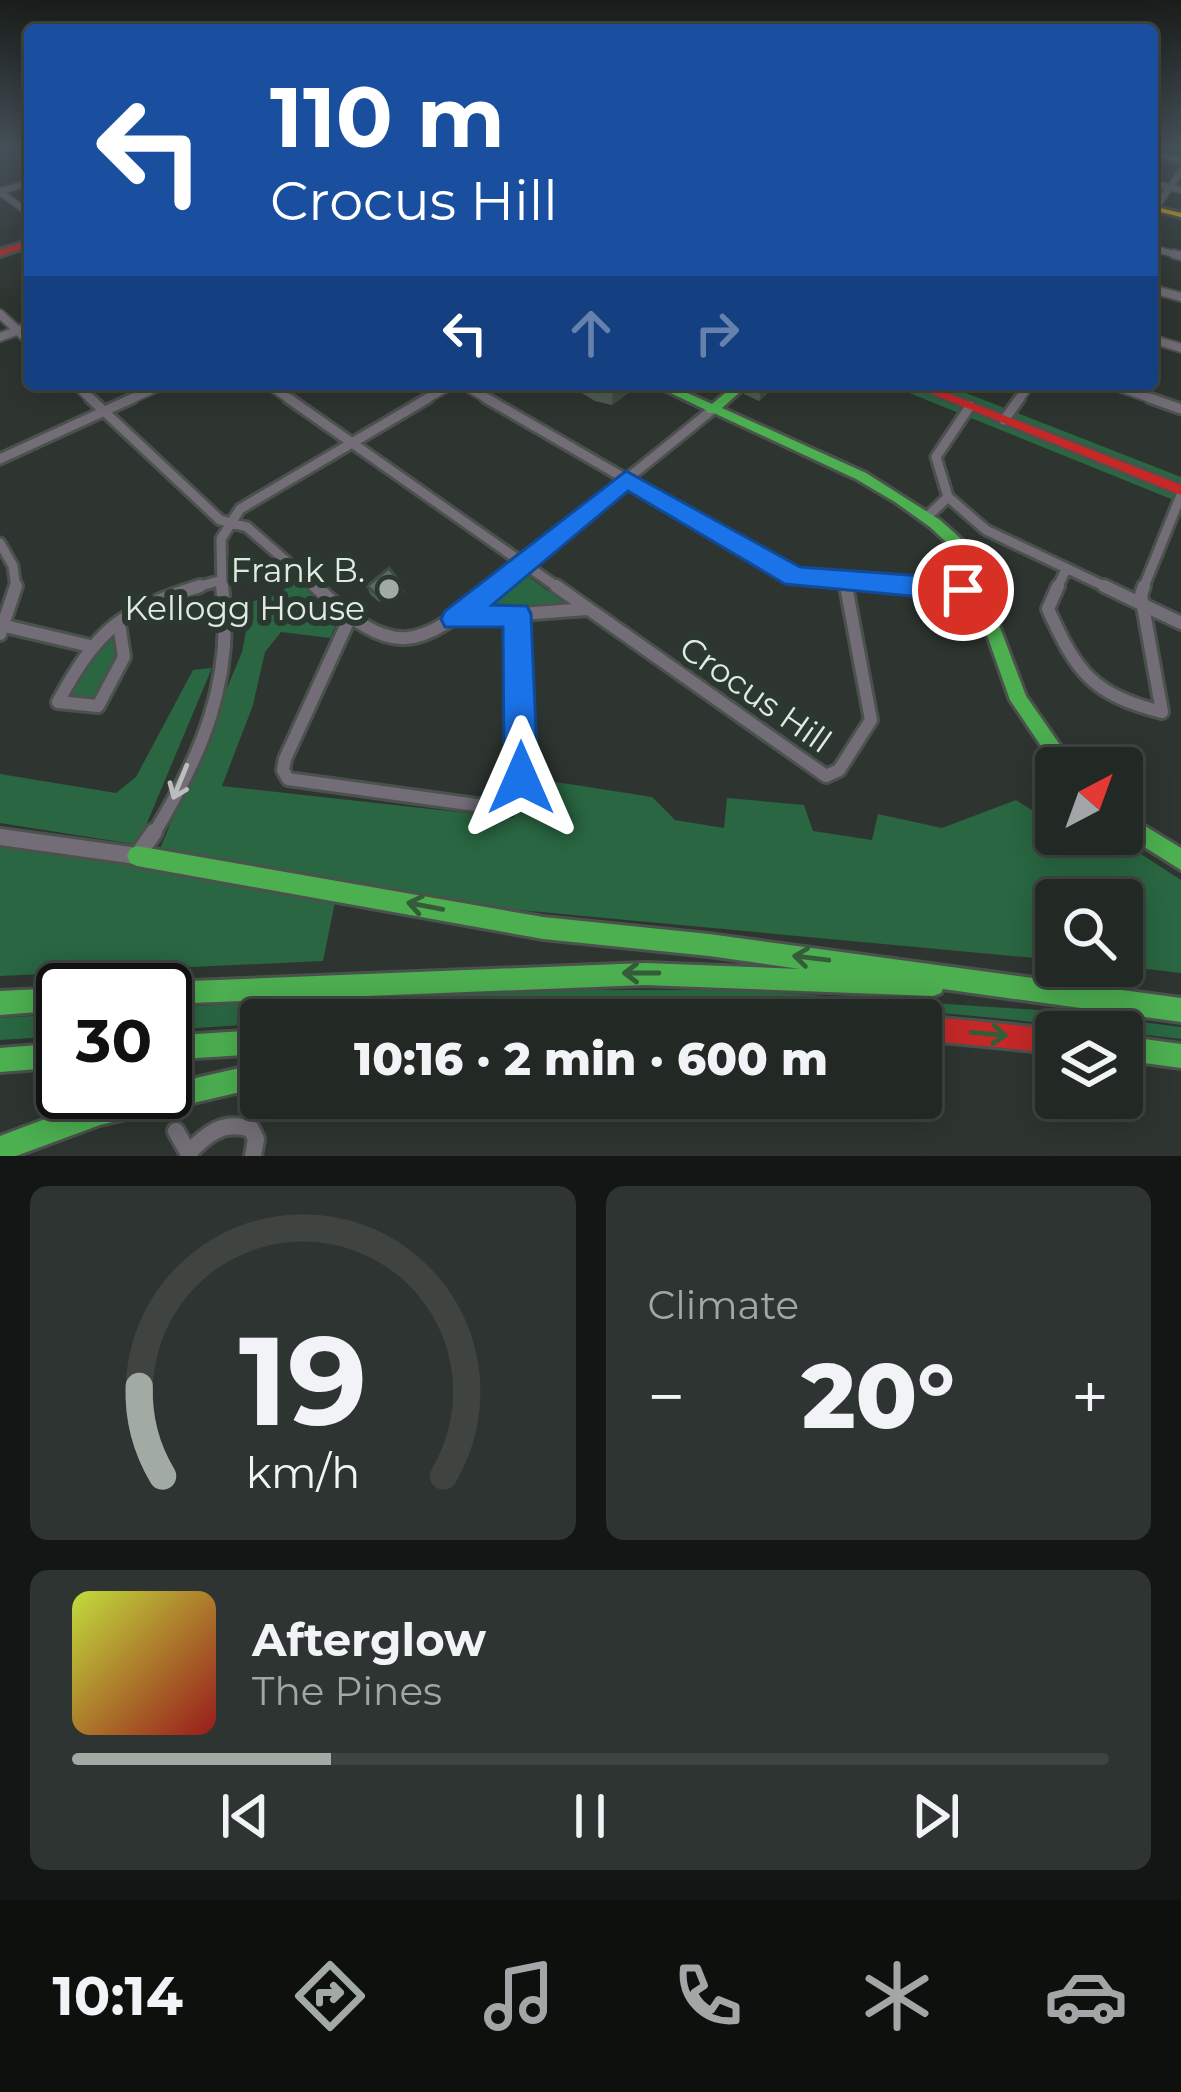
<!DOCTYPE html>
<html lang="en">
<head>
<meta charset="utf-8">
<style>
	body { margin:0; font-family:Montserrat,sans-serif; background:#2e3431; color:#f1f3f6; height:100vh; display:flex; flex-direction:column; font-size:45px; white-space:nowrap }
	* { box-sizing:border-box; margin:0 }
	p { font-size:39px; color:#a2a6a6 }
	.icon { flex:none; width:66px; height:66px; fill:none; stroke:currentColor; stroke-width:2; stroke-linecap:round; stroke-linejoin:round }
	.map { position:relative; height:1156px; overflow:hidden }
	.sheet { display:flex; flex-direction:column; gap:30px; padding:30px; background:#131614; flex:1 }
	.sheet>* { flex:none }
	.top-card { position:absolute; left:24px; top:24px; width:1134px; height:366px; border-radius:12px; box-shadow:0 6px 30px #0003,0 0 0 3px #3f4441; background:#1a4fa0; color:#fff; overflow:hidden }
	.needle { width:78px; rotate:41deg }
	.fabs { position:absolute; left:1035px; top:747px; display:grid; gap:24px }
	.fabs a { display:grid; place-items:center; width:108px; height:108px; border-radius:12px; background:#222824; box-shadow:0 6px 30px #0003,0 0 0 3px #3f4441; font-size:60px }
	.speed { position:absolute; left:36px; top:963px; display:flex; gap:24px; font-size:60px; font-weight:700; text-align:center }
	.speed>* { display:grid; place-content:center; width:156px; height:156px; border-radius:50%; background:#222824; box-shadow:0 6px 30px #0003,0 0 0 3px #3f4441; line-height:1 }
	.speed .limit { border:6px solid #111; border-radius:18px; background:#fff; color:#111 }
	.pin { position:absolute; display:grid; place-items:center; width:102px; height:102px; color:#fff; margin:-51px; border:6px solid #fff; border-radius:50%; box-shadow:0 3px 12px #0007 }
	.me { position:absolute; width:132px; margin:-66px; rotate:0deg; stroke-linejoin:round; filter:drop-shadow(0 0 9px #0008) }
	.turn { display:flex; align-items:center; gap:42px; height:252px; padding:0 48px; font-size:54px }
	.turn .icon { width:156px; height:156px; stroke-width:2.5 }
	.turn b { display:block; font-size:84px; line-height:102px }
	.lanes { display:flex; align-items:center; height:114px; padding:0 48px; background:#0003; justify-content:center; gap:60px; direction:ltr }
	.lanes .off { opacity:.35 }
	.big { font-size:90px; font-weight:800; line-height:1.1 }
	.sheet .tile { flex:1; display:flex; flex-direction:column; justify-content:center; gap:18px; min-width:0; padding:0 42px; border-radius:18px; background:#2e3431 }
	.sheet .dial { align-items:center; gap:0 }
	.dial svg { height:312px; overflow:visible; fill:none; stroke:#3f4441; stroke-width:7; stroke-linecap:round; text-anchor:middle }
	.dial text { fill:#f1f3f6; stroke:none }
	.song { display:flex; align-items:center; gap:36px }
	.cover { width:144px; height:144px; border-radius:18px; background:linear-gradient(135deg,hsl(70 70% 55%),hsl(0 70% 35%)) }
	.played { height:12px; border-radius:6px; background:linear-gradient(90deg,#a2aaa4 25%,#3f4441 25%) }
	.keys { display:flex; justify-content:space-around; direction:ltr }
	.heat { display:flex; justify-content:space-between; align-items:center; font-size:66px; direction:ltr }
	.sheet .tiles { flex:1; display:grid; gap:30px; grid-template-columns:1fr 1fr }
	.tile:last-child { grid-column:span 2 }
	.trip { position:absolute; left:240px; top:999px; width:702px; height:120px; border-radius:12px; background:#222824; box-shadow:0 6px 30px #0003,0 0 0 3px #3f4441; font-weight:800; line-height:120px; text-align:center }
	.dock { display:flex; height:192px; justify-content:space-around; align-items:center; background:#0e100e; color:#a2a6a6 }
	.dock .icon { width:84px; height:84px }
	.dock .on { color:#a2aaa4 }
	.dock b { font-size:54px; color:#f1f3f6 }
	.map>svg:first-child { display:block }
	.green { fill:#296641 }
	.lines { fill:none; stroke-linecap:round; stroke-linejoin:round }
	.street-far4-casing { stroke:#4b514d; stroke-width:9 }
	.street-far3-casing { stroke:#4b514d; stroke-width:12 }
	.street-far2-casing { stroke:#4b514d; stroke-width:15 }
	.street-far1-casing { stroke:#4b514d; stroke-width:18 }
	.street-casing { stroke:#4b514d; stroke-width:22 }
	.fast-casing { stroke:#4b514d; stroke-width:6 }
	.slow-casing { stroke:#4b514d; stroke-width:6 }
	.jam-casing { stroke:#4b514d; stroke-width:6 }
	.street-far4 { stroke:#726d77; stroke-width:6 }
	.street-far3 { stroke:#726d77; stroke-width:8 }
	.street-far2 { stroke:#726d77; stroke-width:9 }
	.street-far1 { stroke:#726d77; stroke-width:12 }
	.street { stroke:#726d77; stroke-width:16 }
	.fast { fill:#4caf50; fill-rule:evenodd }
	.slow { fill:#ffc107; fill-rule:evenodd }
	.jam { fill:#c62828; fill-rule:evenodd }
	.wall { fill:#4e5d53 }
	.shaded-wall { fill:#404c43 }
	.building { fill:#5b6c60; stroke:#404c43; stroke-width:3 }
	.oneway { stroke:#babebd }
	.oneway2 { stroke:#355c39 }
	.route { fill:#1a73e8; stroke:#114b97; stroke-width:3 }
	.poi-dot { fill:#a2aaa4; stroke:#2b382f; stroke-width:4.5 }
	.labels { text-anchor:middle; stroke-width:12; stroke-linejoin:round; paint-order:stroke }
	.poi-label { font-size:33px; fill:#e1e9e3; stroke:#2b382f; text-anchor:end }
	.street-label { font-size:33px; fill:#e1e9e3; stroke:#2b382f }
</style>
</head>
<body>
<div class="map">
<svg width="1181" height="1156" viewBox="0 0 1181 1156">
	<rect width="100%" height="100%" fill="#2e3530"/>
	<!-- green -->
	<path class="green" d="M887,384H943L1181,477V503Z
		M525,574L570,607L480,612Z
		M297,581L339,618L330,638L281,632L265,652L253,705L222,786L513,818L543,780L652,797L675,820L724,828L727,798L804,805L813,831L872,840L878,814L942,828L1016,800L1049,821L1056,820V834H1110L1181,880V973L1122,966V900H1056V960L519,910L159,851L242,652L246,631L242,604L274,596Z
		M117,631C117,660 117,682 91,700L72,697L69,692L95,647Z
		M212,668L142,835L133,844L0,823V774L116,793L136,777L193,670Z
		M0,845L336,897L323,961L0,976Z
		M462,990H737L1053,1011L1181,1027V1039C1033,1021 885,1004 735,1003C577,1003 419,1020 261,1020V1024L165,1030V1008Z
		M63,1014V1036L0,1040V1018Z"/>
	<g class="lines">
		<!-- street-far4 casing -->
		<g class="street-far4-casing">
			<path id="street-far4" d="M1152,183L1181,190
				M0,191L30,183
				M0,192L30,214
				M1152,213L1181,171
				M1152,248L1181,256"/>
		</g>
		<!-- street-far3 casing -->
		<g class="street-far3-casing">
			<path id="street-far3" d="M1174,254L1181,256
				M1152,289L1181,297
				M0,314L30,342
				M0,337L30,326
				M1152,339L1181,348
				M75,384L93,401
				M268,384L292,401
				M462,384L491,401
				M1110,384L1158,401
				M127,401L164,384
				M423,401L452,384
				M1018,401L1030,384"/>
		</g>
		<!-- street-far2 casing -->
		<g class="street-far2-casing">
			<path id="street-far2" d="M90,398L220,520L247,527L318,589
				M288,398L560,589
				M486,398L795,577L956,589
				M1150,398L1181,409
				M970,406L936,457L948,497L986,530L1110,589
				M1004,420L1020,398
				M0,459L133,398
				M929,515L948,497
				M0,543L13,566L16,589
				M845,582L846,589
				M190,589L222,580
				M222,589L221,539L240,509L428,398
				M491,589L712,410
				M1057,589L1066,569
				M1143,589L1181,495"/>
		</g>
		<!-- street-far1 casing -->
		<g class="street-far1-casing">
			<path id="street-far1" d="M315,586C395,660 415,651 495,586
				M556,586L826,776L839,770L871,720L846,586
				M916,586L978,591
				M1058,586L1048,609C1077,673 1092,694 1162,712L1141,595L1144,586
				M1104,586L1181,623
				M351,615L285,759L283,770L288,779L483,806L509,796L521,778L517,614
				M455,619L587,609
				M119,624L124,657L98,706L58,702C98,629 120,611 200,586
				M5,626L90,646
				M0,634L16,586
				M153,835C201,757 235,679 222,586"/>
		</g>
		<!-- street casing -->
		<g class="street-casing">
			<path id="street" d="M0,837L137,856L154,832
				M176,1131L190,1156
				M188,1153C207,1134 223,1120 251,1129L256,1139L253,1156"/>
		</g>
		<!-- fast casing -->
		<g class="fast-casing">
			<path id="fast" d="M1152,152L1181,158V162L1152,156Z
				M652,384H667L712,404L736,384H749L722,408L866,473L940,520L969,546L1026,696L1076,768H1056L1010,700L958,553L930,527L895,502L856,479L714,413H708L706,410Z
				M1122,812L1181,848V870L1122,833Z
				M137,846L543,917L709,934L1181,998V1022L943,989L941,993L933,996L645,985L165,1004V990H155L157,985L165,982L645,963L800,969L709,956L543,939L137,866L130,863L127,856L130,849Z
				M63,988L69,990H63V1010L0,1015V991Z
				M693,1008H755L763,1012L767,1020H681L685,1012Z
				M261,1030V1054L165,1060V1036Z
				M1122,1036L1181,1044V1068L1122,1060Z
				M63,1043V1067L0,1072V1048Z
				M261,1063V1087L100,1125L16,1156H0V1136C55,1116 105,1092 165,1092V1085Z"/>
		</g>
		<!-- slow casing -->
		<g class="slow-casing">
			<path id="slow" d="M1152,206L1181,213V217L1152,210Z"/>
		</g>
		<!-- jam casing -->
		<g class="jam-casing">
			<path id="jam" d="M30,240V246L0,256V250Z
				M908,384H924L1181,485V495Z
				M921,1016L1056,1029L1063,1032H1056V1053L921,1040V1020H913Z"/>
		</g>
		<!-- street-far4 -->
		<use href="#street-far4" class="street-far4"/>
		<!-- street-far3 -->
		<use href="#street-far3" class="street-far3"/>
		<!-- street-far2 -->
		<use href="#street-far2" class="street-far2"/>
		<!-- street-far1 -->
		<use href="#street-far1" class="street-far1"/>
		<!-- street -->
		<use href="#street" class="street"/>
		<!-- fast -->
		<use href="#fast" class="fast"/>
		<!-- slow -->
		<use href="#slow" class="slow"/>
		<!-- jam -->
		<use href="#jam" class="jam"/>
	</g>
	<!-- wall -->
	<path class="wall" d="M570,384H640L612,405L595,401L570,386Z
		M772,384L770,391L759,401L744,394L746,386Z
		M389,568L404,592L396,598L391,593L379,602L370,594L367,586Z"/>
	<!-- shaded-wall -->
	<path class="shaded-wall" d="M623,384H640L612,405L613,391Z
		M772,384L770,391L759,401L761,393Z
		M401,584L404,592L396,598L393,590Z
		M388,586L391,593L379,602L376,594Z"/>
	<!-- building -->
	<path class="building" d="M591,384H623L613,391Z
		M749,384H771L761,393L746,386Z
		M389,568L401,584L393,590L388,586L376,594L367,586Z"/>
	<!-- one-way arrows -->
	<defs><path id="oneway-shaft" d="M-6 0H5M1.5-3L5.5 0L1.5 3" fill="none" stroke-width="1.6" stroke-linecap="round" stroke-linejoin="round" transform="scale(3)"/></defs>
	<use class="oneway" href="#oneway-shaft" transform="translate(180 782) rotate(112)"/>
	<g class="oneway2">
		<use href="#oneway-shaft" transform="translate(425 906) rotate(-169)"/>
		<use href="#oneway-shaft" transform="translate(811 958) rotate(-173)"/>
		<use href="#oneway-shaft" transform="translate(641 973) rotate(-180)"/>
		<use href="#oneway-shaft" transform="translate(989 1034) rotate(5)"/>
	</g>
	<!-- sky -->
	<linearGradient id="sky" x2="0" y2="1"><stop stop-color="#191d1a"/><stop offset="0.48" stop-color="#465159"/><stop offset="1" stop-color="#465159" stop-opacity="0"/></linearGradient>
	<rect width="1181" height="307" fill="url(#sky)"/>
	<!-- route -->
	<path class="route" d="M626,471L800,567L963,579L977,590L963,601L785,584L628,491L492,605L527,606L531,614L538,778L533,789L521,794L509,789L504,778L503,627H445L441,619L445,611Z"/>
	<!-- markers -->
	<circle class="poi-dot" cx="389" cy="589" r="12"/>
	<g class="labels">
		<!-- poi labels -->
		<g class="poi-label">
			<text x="365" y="582">Frank B.<tspan x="365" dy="38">Kellogg House</tspan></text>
		</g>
		<!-- street labels -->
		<g class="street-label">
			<text transform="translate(756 694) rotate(35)" y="12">Crocus Hill</text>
		</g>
	</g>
</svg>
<div class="fabs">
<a><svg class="needle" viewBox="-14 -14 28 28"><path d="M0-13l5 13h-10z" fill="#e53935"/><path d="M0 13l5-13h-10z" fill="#a2a6a6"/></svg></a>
<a><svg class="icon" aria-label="search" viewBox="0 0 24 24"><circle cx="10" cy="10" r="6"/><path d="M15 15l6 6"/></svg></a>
<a><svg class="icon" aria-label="layers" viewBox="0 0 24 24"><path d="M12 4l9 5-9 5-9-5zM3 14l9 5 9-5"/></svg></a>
</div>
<div class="speed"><div class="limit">30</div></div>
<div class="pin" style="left:963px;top:590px;background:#d93025"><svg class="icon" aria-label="arrive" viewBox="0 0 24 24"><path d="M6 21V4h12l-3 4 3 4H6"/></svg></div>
<svg class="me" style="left:521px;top:778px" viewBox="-20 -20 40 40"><path d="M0-17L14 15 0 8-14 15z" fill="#1a73e8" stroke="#fff" stroke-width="4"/></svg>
<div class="trip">10:16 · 2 min · 600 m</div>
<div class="top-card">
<div class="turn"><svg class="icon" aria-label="left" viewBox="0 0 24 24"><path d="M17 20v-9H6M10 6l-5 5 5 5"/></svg><div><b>110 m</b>Crocus Hill</div></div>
<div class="lanes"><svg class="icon" aria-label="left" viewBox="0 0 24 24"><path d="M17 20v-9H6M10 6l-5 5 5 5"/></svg><svg class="icon off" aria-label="ahead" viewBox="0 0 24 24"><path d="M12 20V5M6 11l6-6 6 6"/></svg><svg class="icon off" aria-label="right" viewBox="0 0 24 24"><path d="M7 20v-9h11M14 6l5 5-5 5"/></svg></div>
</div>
</div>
<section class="sheet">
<div class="tiles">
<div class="tile dial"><svg viewBox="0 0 100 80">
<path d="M14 69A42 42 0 1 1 86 69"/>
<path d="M14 69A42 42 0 0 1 8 46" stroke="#a2aaa4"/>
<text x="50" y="56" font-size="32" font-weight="700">19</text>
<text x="50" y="72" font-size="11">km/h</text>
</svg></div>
<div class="tile"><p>Climate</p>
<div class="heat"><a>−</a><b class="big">20°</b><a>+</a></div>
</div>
<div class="tile">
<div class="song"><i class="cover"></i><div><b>Afterglow</b><p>The Pines</p></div></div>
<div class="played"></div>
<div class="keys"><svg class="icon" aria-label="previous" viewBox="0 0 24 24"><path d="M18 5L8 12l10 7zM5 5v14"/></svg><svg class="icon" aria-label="pause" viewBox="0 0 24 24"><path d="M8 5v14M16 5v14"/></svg><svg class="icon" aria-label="next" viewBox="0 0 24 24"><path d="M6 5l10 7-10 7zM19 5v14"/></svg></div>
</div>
</div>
</section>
<nav class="dock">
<b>10:14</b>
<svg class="icon on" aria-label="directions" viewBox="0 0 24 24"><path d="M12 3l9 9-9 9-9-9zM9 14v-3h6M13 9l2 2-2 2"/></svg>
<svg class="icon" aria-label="music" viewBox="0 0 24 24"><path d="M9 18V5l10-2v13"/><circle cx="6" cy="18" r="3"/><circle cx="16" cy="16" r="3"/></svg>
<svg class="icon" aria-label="phone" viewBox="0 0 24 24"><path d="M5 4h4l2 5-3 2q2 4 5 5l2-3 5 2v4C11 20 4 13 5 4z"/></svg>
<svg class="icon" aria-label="climate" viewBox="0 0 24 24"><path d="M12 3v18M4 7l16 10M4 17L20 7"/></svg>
<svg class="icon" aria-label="car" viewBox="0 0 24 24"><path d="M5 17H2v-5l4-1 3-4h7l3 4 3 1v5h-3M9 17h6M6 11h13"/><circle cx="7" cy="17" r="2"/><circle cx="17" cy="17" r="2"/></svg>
</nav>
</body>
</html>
